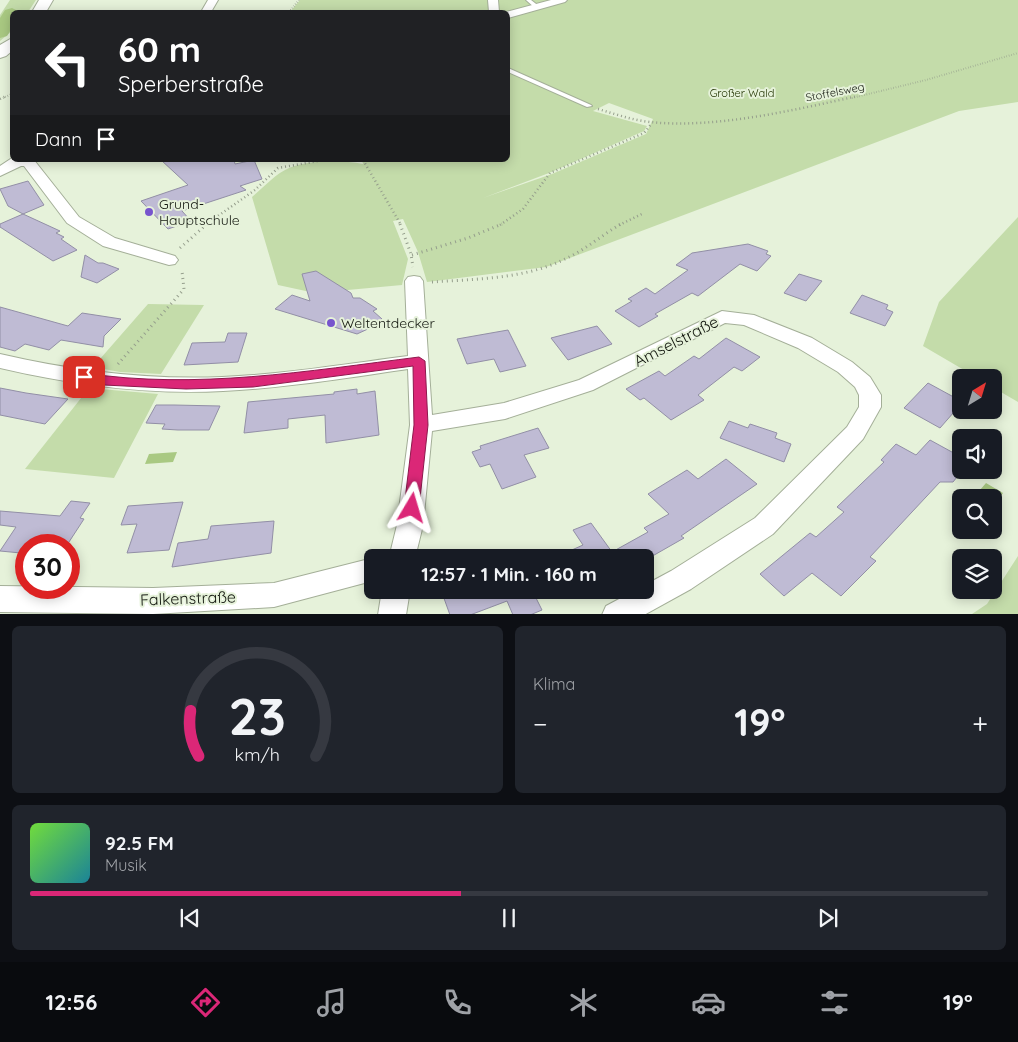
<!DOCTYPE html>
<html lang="de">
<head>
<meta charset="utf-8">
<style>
	body { margin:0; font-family:Quicksand,sans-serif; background:#20242c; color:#f1f3f6; height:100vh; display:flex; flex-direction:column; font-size:19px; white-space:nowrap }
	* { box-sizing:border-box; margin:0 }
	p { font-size:16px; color:#9ea1a6 }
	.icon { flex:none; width:28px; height:28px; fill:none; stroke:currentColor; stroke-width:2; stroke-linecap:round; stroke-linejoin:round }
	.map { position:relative; height:614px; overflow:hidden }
	.side { display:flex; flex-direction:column; gap:12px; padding:12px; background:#0d0f14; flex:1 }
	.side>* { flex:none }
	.hud { position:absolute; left:10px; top:10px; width:500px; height:152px; border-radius:8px; box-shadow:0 2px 12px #0003; background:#202124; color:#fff; overflow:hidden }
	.needle { width:32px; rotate:38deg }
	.fabs { position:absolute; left:952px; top:369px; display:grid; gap:10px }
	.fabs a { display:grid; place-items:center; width:50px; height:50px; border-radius:8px; background:#171b24; box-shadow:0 2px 12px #0003; font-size:25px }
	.speed { position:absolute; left:15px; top:534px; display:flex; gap:10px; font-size:25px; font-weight:700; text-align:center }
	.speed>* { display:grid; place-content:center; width:65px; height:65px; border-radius:50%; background:#171b24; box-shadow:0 2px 12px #0003; line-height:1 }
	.speed .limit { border:8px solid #d22; background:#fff; color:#111 }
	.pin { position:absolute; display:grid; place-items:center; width:42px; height:42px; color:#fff; margin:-21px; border-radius:10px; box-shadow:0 2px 8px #0006 }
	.me { position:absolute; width:55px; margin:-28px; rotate:7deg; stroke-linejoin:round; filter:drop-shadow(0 0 4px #0008) }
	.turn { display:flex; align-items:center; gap:18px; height:105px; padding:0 25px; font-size:22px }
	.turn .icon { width:65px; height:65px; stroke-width:2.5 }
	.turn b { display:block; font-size:35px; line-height:42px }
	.then { display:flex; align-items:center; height:48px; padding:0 25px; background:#0003; gap:10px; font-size:19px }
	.big { font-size:38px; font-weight:800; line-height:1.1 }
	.side .widget { flex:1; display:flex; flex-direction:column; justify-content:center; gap:8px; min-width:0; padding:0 18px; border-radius:8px; background:#20242c }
	.side .dial { align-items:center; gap:0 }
	.dial svg { height:130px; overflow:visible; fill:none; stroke:#363941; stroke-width:7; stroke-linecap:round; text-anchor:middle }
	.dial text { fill:#f1f3f6; stroke:none }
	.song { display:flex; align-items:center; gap:15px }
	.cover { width:60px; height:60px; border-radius:8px; background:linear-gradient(135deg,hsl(100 70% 55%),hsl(190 70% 35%)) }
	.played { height:5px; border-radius:2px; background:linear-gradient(90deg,#db2777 45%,#363941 45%) }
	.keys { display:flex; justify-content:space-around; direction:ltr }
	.heat { display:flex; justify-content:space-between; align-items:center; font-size:28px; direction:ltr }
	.side .tiles { flex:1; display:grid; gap:12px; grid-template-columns:1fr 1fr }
	.widget:last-child { grid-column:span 2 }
	.trip { position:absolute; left:364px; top:549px; width:290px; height:50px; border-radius:8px; background:#171b24; box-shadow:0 2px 12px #0003; font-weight:800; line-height:50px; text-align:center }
	.tabs { display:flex; height:80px; justify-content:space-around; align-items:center; background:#090b0e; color:#9ea1a6 }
	.tabs .icon { width:35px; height:35px }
	.tabs .current { color:#db2777 }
	.tabs b { font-size:22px; color:#f1f3f6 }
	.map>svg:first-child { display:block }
	.green { fill:#c4dcaa; fill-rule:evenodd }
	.water { fill:#a9c982 }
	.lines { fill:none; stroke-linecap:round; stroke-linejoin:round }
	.river { fill:#a9c982; fill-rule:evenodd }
	.building { fill:#bfbbd4; stroke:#928fa6 }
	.service-casing { stroke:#a4af98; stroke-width:2 }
	.minor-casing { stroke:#a4af98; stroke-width:2 }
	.primary-casing { stroke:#a4af98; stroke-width:2 }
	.path-far2 { stroke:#959e8c; stroke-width:2; stroke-dasharray:0.5 2; stroke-linecap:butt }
	.path-far1 { stroke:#959e8c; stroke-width:2.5; stroke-dasharray:1 3; stroke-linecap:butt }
	.path { stroke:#959e8c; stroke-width:3; stroke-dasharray:1 4; stroke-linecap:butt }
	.service { fill:#fff; fill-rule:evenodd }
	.minor { fill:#fff; fill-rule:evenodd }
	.primary { fill:#fff; fill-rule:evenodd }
	.route { fill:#db2777; stroke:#8e194d }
	.poi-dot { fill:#7754cd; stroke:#e6f2da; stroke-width:2 }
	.labels { text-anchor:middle; stroke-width:4; stroke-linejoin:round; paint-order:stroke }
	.far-street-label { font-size:11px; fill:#141810; stroke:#e6f2da }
	.far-park-label { font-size:11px; fill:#213300; stroke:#e6f2da }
	.poi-label { font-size:14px; fill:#141810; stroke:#e6f2da; text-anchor:start }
	.near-street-label { font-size:16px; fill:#141810; stroke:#e6f2da }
</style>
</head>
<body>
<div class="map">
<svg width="1018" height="615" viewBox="0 0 1018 615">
	<rect width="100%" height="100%" fill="#e6f2da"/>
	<!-- green -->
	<path class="green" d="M10,0H36L28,12H12V31L0,41V15Z
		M300,0H1018V102L959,111L546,267L427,282L418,252L403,219L393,221L408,259L402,285L315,293L278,285L252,197C264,187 275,174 289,168C310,160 341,160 363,164L362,160H508V12H290ZM609,103L653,119L646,134L552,174L483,198L549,173L644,131L647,126L593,111Z
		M1018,217V402L994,388V378L976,377L923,346L939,302Z
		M148,304L204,305L161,374L120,372L93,367Z
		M89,388L158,394L114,478L25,469Z
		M1018,556V614H972L987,604Z"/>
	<!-- water -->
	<path class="water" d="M177,452L173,462L145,464L149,454Z
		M986,483L1003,493L994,505V498L974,497Z"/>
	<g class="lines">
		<!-- river -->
		<path class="river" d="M12,8L20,12H12V28L7,36L0,38V18L5,10Z"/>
	</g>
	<!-- building -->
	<path class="building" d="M161,160H234L235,164L254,160L262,179L240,186L246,190L182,211L191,221L168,229L141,201L188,185Z
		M28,181L44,205L23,214L8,206L0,189Z
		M23,214L60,231L56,233L64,237L61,239L77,250L53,261L0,227V224Z
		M748,244L768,251L766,254L771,256L757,271L740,264L698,296L692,293L655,314L658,316L639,327L615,311L632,301L628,299L646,288L655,294L688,270L676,265L692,253Z
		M85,255L98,263H103L119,269L97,283L81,277Z
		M316,271L351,293L353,298H360L377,309L373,311L382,319L370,324V328L357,334L275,309L292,295L310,301L302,274Z
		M799,274L822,281L806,301L784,293Z
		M862,295L888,305L886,309L893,312L885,326L850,313Z
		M0,307L68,326L82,313L121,319L104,336L103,347L61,340L49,350L25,344L15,351L0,347Z
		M597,326L612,344L568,360L551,338Z
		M508,330L526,366L500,372L494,359L467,364L457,339Z
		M228,333H247L238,362L184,365L192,343L225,342Z
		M726,338L760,357L742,371L734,367L698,395L704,400L671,420L644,398L640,400L626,389L659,371L665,376L694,356L699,359Z
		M928,383L961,401V404L940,428L904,408Z
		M0,388L26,393L68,399L45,424L0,415Z
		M357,389V394L375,391L379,435L326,443L325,415L288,419V428L244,433L248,402L334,394V392Z
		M156,405H174L220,406L209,430H178L162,429L165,424L146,423Z
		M729,421L748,428L750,424L777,433L775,438L791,444L784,462L720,438Z
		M538,428L549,448L524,455L536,477L502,489L490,464L480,467L472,452L481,449L480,446Z
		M930,440L961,457V472L953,482H940L870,557L876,561L841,596L812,573L784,596L760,574L810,533L816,537L844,512L837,507L884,462L881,460L896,444L916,455Z
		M726,459L757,484L681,536L684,538L649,558H554L583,545L573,530L591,523L612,552L648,532L644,528L669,514L648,494L687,470L698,479Z
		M71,501L90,503L80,518L84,519L67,545H26L21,553L0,551L16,527L0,525V511L60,516Z
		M183,502L169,550L127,553L137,524L121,525L128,506Z
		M274,521L271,553L172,567L178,543L208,539L211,526Z
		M441,590H532L542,610L530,615H513L507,601L470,615H450Z"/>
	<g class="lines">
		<!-- service casing -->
		<g class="service-casing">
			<path id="service" d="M526,0H531L540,7L535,8Z
				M508,68L591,105L592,106L587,107L508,72Z"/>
		</g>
		<!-- minor casing -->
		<g class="minor-casing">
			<path id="minor" d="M208,0H218L211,12H201Z
				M488,0H498L499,12H489Z
				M551,0H567L565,2L508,18L506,12Z
				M12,158V160H34L79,217L115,238L175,256L178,260L175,264L169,265L103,246L67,223L24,166H21L0,176V166Z
				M414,276L420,277L423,281L432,415L504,403L579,380L722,311L754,315L812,338L852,362L870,377L881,395V407L863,439L773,534L691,589L644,615H602L606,606L636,590H645V585L671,571L755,518L847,427L859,407V395L855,387L838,372L798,348L744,325L725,323L593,390L505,419L432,431L423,525L415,558H389L397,525L410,425L408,369C346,378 285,388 223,391C147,395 73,385 0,368V354C73,371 147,380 222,377C285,374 346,364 408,356L405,281L408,277Z
				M373,558L372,581L274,607L153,614L0,612V586L153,588L274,583Z
				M382,590H410L406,615H378Z"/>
		</g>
		<!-- primary casing -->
		<g class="primary-casing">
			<path id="primary" d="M39,0H53L46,12H32Z
				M12,38V51L6,56L0,58V45Z"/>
		</g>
		<!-- path-far2 -->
		<path class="path-far2" d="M289,12L299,0
			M3,98L12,94
			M852,98L926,80L1018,53"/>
		<!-- path-far1 -->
		<path class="path-far1" d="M0,99L6,96
			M598,109C615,114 632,120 650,122C715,129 794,110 858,96
			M363,160L401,225
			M205,225L255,190L278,168L324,160
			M500,225L523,209L550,173L644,133L652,123
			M619,225L642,214"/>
		<!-- path -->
		<path class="path" d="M400,224L411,254L413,267
			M180,248L207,224
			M412,255L468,238L502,224
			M432,282C476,279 525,279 565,259C585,250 602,235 621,224
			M118,364L184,289L182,271"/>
		<!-- service -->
		<use href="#service" class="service"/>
		<!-- minor -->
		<use href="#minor" class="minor"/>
		<!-- primary -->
		<use href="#primary" class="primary"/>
	</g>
	<!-- route -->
	<path class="route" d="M419,357L425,361L428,425L419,508L417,512L412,514L406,512L404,508L414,425L413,366L253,387L186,389L104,385L80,380L78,377L84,373C196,390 308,371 419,357Z"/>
	<!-- markers -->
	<g class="poi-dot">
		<circle cx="149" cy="212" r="5"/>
		<circle cx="331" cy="323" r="5"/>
	</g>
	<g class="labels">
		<!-- far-street labels -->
		<g class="far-street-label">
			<text transform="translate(835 92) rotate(-11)" y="4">Stoffelsweg</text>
		</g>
		<!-- far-park labels -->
		<g class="far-park-label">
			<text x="742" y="97">Großer Wald</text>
		</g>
		<!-- poi labels -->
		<g class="poi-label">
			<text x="159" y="209">Grund-<tspan x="159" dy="16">Hauptschule</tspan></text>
			<text x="341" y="328">Weltentdecker</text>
		</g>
		<!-- near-street labels -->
		<g class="near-street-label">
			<text transform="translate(676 341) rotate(-27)" y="6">Amselstraße</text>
			<text transform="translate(188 598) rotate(-2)" y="6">Falkenstraße</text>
		</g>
	</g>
</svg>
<div class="fabs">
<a><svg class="needle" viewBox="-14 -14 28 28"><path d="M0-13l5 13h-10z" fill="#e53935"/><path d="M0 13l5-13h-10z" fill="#9ea1a6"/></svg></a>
<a><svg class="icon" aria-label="sound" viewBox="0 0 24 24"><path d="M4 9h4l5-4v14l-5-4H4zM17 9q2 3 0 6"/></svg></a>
<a><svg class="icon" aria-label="search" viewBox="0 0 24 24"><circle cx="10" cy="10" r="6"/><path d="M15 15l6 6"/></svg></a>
<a><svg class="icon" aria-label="layers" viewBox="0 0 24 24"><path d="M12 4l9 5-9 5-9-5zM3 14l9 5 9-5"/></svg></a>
</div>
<div class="speed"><div class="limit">30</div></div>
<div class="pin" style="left:84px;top:377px;background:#d93025"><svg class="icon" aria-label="arrive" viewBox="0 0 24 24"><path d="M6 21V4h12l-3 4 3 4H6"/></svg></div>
<svg class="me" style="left:412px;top:508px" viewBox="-20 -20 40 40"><path d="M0-17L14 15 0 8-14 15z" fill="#db2777" stroke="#fff" stroke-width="4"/></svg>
<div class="trip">12:57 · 1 Min. · 160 m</div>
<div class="hud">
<div class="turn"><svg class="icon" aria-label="left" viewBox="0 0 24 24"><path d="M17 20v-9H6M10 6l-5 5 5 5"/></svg><div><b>60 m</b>Sperberstraße</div></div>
<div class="then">Dann<svg class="icon" aria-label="arrive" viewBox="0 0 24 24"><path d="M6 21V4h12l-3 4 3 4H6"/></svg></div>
</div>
</div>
<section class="side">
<div class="tiles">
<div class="widget dial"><svg viewBox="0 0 100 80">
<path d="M14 69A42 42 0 1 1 86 69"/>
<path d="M14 69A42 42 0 0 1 9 41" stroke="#db2777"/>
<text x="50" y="56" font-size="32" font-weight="700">23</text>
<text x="50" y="72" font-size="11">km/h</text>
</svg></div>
<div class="widget"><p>Klima</p>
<div class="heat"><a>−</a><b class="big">19°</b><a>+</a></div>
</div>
<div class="widget">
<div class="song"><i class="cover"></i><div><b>92.5 FM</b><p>Musik</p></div></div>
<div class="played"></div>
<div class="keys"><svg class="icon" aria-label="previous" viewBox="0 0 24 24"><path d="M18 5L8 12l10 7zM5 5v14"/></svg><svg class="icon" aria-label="pause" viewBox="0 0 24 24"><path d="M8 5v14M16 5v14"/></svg><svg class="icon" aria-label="next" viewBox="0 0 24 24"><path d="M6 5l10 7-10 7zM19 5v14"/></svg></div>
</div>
</div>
</section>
<nav class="tabs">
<b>12:56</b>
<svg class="icon current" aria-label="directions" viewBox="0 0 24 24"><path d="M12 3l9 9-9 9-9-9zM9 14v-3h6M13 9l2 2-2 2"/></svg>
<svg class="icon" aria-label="music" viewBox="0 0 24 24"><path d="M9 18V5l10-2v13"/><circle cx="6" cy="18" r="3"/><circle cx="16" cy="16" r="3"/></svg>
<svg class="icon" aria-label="phone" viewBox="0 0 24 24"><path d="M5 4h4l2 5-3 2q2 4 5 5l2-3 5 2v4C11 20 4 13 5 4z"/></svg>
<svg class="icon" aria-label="climate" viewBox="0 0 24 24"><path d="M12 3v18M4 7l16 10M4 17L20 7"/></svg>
<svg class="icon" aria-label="car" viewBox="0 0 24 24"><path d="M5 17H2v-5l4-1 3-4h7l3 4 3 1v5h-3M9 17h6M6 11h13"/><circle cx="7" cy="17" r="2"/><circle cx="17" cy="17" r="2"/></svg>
<svg class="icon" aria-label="filters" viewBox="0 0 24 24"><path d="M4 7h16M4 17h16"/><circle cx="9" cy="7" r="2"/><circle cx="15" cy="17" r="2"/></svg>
<b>19°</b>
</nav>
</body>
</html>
